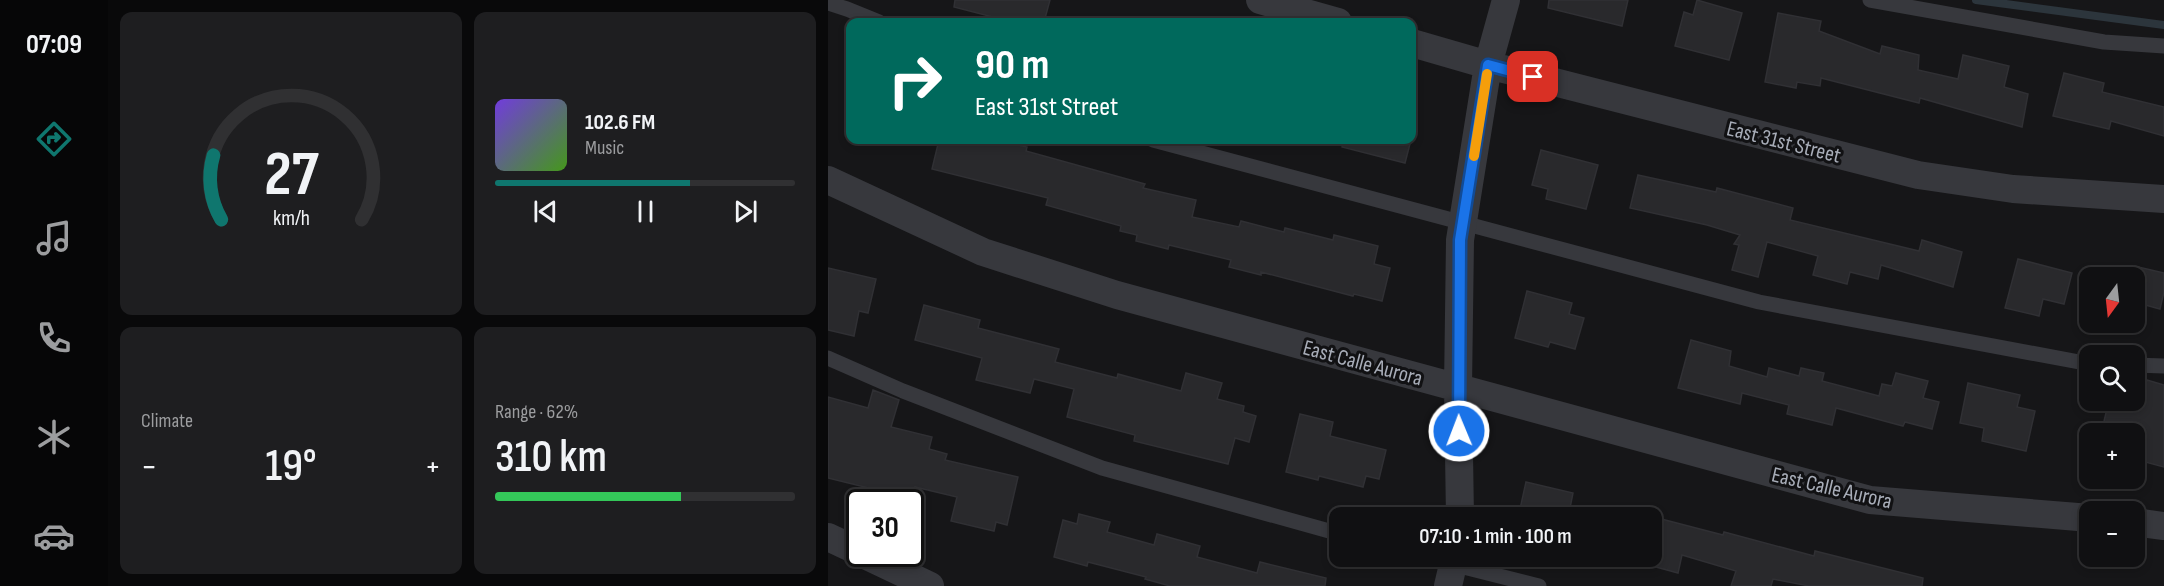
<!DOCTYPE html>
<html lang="en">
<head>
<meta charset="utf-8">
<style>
	body { margin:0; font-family:"Sofia Sans Condensed",sans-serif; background:#1e1e20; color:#f1f3f6; height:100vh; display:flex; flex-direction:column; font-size:22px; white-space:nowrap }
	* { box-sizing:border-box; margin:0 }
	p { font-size:20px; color:#9c9d9f }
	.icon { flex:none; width:33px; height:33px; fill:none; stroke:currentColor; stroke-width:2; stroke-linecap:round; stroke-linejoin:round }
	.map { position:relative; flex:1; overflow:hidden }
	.panel { display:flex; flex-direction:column; gap:12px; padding:12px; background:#09090a; width:720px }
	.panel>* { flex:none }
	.guide { position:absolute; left:18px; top:18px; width:570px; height:126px; border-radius:12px; box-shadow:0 3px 9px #0003,0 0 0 2px #303032; background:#00695c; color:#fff; overflow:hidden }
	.needle { width:39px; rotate:195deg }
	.buttons { position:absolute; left:1251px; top:267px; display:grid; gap:12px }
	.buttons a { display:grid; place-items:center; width:66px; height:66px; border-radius:12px; background:#101012; box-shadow:0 3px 9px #0003,0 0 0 2px #303032; font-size:30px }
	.speed { position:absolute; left:18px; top:489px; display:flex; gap:12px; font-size:30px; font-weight:700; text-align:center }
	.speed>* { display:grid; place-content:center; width:78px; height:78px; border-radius:50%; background:#101012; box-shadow:0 3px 9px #0003,0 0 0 2px #303032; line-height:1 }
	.speed .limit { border:3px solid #111; border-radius:9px; background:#fff; color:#111 }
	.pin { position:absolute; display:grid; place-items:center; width:51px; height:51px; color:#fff; margin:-26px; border-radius:12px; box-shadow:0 3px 9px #0006 }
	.me { position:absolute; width:66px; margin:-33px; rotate:359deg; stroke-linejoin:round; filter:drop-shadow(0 0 4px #0008) }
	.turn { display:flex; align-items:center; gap:21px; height:126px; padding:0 30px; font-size:27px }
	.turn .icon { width:78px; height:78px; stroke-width:2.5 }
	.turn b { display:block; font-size:42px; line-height:51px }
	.big { font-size:45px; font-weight:600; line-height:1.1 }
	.panel .card { flex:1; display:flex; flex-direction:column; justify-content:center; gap:9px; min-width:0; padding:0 21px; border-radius:12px; background:#1e1e20 }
	.panel .dial { align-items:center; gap:0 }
	.dial svg { height:156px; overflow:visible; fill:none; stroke:#303032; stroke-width:7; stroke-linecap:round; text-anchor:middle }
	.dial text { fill:#f1f3f6; stroke:none }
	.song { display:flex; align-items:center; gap:18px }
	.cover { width:72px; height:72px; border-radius:9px; background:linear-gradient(135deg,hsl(260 70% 55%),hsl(100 70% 35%)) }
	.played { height:6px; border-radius:3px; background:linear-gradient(90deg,#0f766e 65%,#303032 65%) }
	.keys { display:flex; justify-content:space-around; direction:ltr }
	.heat { display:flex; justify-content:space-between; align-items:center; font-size:33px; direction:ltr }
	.charge { height:9px; border-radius:4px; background:linear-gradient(90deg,#34c759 62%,#303032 0) }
	.panel .tiles { flex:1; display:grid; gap:12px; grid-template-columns:repeat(2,1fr) }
	.trip { position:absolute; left:501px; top:507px; width:333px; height:60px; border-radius:12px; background:#101012; box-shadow:0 3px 9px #0003,0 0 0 2px #303032; font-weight:600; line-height:60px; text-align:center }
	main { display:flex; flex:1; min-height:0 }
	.menu { display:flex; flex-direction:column; width:108px; justify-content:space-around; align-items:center; background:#060607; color:#9c9d9f }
	.menu .icon { width:42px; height:42px }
	.menu .current { color:#0f766e }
	.menu b { font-size:27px; color:#f1f3f6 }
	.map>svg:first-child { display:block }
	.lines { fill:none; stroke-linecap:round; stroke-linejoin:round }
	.stream { stroke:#2c353c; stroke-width:8 }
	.building { fill:#29292c; stroke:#303034; stroke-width:1.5 }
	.service { stroke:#37383d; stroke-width:15 }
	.minor { stroke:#37383d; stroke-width:28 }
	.route-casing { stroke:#114b97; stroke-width:15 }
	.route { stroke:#1a73e8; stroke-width:10 }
	.slow { stroke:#f59e0b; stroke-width:10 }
	.labels { text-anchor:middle; stroke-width:6; stroke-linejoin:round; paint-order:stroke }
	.street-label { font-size:22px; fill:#a8adb8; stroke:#111113 }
</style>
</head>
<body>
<main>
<nav class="menu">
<b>07:09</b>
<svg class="icon current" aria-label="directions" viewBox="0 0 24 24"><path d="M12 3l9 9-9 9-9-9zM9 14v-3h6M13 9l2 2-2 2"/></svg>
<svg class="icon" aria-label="music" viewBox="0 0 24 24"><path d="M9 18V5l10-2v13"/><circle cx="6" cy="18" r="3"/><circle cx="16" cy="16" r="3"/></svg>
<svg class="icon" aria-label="phone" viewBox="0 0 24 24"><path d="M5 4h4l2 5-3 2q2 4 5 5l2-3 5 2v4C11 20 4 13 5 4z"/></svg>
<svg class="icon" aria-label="climate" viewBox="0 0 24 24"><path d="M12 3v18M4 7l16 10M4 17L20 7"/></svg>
<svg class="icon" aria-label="car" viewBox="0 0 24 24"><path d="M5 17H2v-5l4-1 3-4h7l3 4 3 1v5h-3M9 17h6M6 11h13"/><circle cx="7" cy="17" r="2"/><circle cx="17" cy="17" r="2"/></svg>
</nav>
<section class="panel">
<div class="tiles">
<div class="card dial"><svg viewBox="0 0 100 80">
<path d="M14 69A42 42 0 1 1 86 69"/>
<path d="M14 69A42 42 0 0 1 10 36" stroke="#0f766e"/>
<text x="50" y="56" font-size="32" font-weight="700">27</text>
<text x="50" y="72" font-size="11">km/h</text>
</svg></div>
<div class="card">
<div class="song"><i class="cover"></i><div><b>102.6 FM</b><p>Music</p></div></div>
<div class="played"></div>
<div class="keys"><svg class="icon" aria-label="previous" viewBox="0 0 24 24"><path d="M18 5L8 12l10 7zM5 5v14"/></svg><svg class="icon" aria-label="pause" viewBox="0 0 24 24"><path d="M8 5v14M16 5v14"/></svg><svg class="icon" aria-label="next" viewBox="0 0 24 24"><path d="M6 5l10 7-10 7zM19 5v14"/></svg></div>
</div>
<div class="card"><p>Climate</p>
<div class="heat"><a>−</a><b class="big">19°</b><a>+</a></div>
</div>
<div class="card"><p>Range · 62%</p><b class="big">310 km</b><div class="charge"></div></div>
</div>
</section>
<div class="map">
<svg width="1336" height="586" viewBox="0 0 1336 586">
	<rect width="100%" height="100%" fill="#161618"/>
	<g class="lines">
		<!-- stream -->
		<path class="stream" d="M1148,0L1336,25"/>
	</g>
	<!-- building -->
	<path class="building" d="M127,0H222L216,22H184L126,7Z
		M721,0H800L794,26L720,8Z
		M869,0L914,13L901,60L847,46L856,12L865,15Z
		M950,13L993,21L991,31L1052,54L1054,46L1091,55L1090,70L1130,79L1135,55L1181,66L1176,87L1200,94L1194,127L1092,98L1091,103L993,78L992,86L969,82L968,88L937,82Z
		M1236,73L1276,83L1274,92L1336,107V136L1283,121L1281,129L1225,116Z
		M111,140H183L182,143L199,147L198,151L317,184L315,188L368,200L364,217L411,227L413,221L456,232L457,228L505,240L506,235L550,246L546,264L562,268L554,301L526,294L525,296L433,272V275L401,267L403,260L341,245L340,249L308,241L309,235L292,231L293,226L218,205L220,198L104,169Z
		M515,140H583L577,163L514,147Z
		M713,150L770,165L758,209L718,199L720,189L704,185Z
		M810,175L888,192L889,188L965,208L962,220L1091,251L1094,240L1134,252L1125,287L1053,265L1050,279L1022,272L1019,284L985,275L990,256L939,242L930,277L904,270L911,245L906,244L912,235L879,225L802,208Z
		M1190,259L1244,273L1236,304L1215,299L1211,316L1177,308Z
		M1306,266L1336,273V292L1332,309L1306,302Z
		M0,268L48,279L40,313L31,311L26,336L0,330Z
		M699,291L744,303L741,314L756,318L747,349L722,342L720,347L687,338Z
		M96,305L152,320L150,328L231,349L227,362L289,378L290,374L353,391L358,373L394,383L389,399L416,406L415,412L428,416L421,442L407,438L400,464L306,441L307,435L239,417L246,389L206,379L202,393L148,380L154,358L87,340Z
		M863,340L903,351L901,366L939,377L941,368L971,376L973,368L996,373L994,381L1051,396L1054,384L1064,386L1068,373L1100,381L1095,398L1111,402L1104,429L1077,422L1075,426L1008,408L1004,425L959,414L961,405L914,393L912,404L850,388Z
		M1319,380L1336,385V467L1306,459V434H1273L1281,400H1293L1312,405Z
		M1140,383L1192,395L1189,407L1207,411L1198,451L1154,441L1156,428L1132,423Z
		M45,390L71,400L63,427L104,437L101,449L119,454L117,460L190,477L179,525L168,522L166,531L123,521L129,497L87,487L83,502H54L57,492L0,478V397L40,408Z
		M472,414L505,422L502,436L558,450L551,479L538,476L535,487L491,476L490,480L458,472Z
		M698,482L745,493L740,518H690Z
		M251,514L282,522L279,532L326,545L329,534L372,546L369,557L429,573L432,562L498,578L497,586H342L317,579L318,577L260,562L259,566L226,557L235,520L249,524Z
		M818,515L895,535L896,532L986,556L987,551L1095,578L1094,586H981L945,579L943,586H903L908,571L854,555L850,573L806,561L807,556H824V518H817Z"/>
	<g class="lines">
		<!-- service -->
		<path class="service" d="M1042,0L1276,42L1336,46
			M0,3L19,9L51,22
			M325,140L931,302L1262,364
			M0,358L75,391L274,468L512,534
			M1306,365L1336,366
			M592,556L711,586"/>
		<!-- minor -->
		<path class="minor" d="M432,0L510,22
			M584,43L660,65L1090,175L1185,189L1336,199
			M0,180L155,252L289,295L1042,500L1262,518
			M632,518L630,388L632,240L660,65L678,0
			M1306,522L1336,526
			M0,537L32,552
			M35,554L102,586
			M620,586L627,556"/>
	</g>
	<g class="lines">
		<!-- route casing -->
		<g class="route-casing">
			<path id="route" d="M631,431L632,240L660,65L705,77"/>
		</g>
		<!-- route -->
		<use href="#route" class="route"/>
		<!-- slow -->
		<path class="slow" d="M646,156L659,74"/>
	</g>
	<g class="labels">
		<!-- street labels -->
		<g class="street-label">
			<text transform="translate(956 141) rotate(14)" y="8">East 31st Street</text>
			<text transform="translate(535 362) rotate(15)" y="8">East Calle Aurora</text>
			<text transform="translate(1004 487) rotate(13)" y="8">East Calle Aurora</text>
		</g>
	</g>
</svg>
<div class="buttons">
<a><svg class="needle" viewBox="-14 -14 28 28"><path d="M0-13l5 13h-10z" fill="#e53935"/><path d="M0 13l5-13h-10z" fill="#9c9d9f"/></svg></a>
<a><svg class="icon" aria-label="search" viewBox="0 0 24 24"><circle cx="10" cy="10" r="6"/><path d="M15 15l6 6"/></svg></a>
<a>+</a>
<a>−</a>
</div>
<div class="speed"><div class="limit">30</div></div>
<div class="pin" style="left:705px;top:77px;background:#d93025"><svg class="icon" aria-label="arrive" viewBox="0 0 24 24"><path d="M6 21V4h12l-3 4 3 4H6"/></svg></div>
<svg class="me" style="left:631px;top:431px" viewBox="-20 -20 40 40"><circle r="17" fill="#1a73e8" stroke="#fff" stroke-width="3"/><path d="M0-11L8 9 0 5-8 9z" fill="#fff"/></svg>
<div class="trip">07:10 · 1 min · 100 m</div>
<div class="guide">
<div class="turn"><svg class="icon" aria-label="right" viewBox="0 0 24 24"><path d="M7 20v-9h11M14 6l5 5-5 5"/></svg><div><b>90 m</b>East 31st Street</div></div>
</div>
</div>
</main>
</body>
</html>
